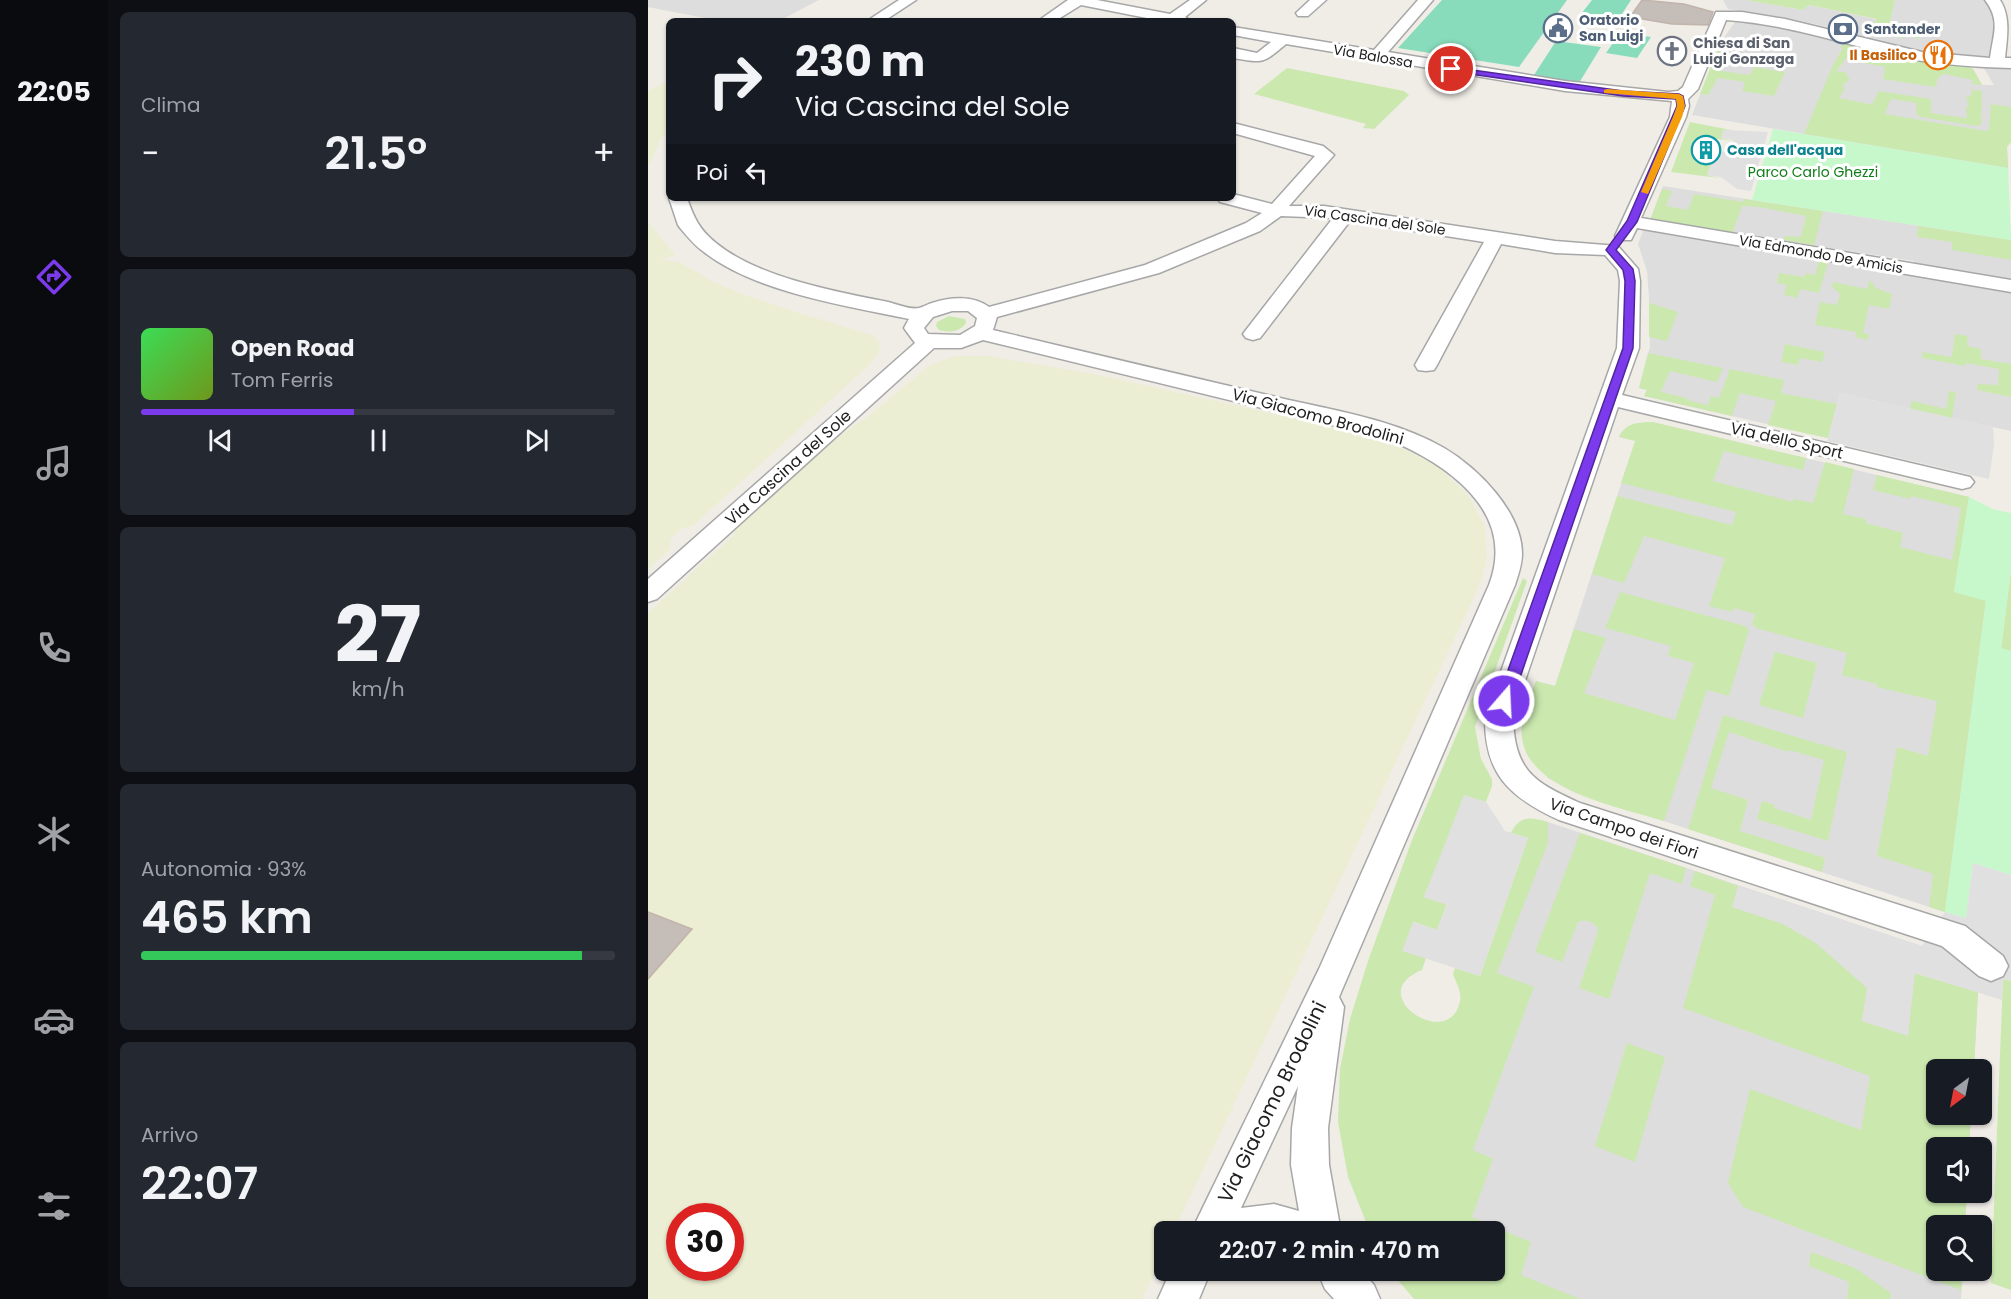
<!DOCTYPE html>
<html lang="it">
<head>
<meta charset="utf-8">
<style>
	body { margin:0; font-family:Poppins,sans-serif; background:#242831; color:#f1f3f6; height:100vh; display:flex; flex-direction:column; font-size:22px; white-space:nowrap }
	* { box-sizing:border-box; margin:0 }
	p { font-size:20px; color:#9ea1a6 }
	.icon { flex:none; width:33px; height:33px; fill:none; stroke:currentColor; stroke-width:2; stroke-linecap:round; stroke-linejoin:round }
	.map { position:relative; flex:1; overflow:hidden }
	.side { display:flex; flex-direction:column; gap:12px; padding:12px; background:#0d0f14; width:540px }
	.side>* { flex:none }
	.guide { position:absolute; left:18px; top:18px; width:570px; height:183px; border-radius:9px; box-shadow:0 2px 4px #0004; background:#171b24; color:#f1f3f6; overflow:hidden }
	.needle { width:39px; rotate:212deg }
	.tools { position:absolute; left:1278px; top:1059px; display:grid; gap:12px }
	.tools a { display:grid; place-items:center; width:66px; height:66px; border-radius:9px; background:#171b24; box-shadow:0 2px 4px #0004; font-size:30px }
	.speed { position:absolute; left:18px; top:1203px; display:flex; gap:12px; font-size:30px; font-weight:700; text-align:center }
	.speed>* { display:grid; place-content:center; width:78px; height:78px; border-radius:50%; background:#171b24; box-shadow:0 2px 4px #0004; line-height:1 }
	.speed .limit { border:9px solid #d22; background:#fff; color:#111 }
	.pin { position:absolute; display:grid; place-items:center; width:51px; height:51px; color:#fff; margin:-26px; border:3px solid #fff; border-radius:50%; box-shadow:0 2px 6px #0007 }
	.me { position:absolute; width:66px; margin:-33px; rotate:19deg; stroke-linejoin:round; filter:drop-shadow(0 0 4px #0008) }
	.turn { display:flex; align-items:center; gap:21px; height:126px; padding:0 30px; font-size:27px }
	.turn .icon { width:78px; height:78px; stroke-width:2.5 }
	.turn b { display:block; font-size:42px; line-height:51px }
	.then { display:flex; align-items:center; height:57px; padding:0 30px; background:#0003; gap:12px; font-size:22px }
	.big { font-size:45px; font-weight:600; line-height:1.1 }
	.side .widget { flex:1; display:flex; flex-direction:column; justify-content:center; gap:9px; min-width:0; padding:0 21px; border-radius:9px; background:#242831 }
	.side .dial { align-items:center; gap:0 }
	.dial b { font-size:78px; line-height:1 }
	.song { display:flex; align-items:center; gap:18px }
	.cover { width:72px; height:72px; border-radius:9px; background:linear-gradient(135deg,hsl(130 70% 55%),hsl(80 70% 35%)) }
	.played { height:6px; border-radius:3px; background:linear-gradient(90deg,#7c3aed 45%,#363941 45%) }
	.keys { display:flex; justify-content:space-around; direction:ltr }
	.heat { display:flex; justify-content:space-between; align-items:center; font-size:33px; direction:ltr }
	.charge { height:9px; border-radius:4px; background:linear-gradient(90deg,#34c759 93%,#363941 0) }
	.trip { position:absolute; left:506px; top:1221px; width:351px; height:60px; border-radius:9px; background:#171b24; box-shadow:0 2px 4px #0004; font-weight:600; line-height:60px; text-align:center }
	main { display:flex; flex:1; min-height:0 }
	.dock { display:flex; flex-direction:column; width:108px; justify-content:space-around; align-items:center; background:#090b0e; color:#9ea1a6 }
	.dock .icon { width:42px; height:42px }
	.dock .active { color:#7c3aed }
	.dock b { font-size:27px; color:#f1f3f6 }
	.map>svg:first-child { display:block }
	.residential { fill:#dedddd }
	.farmland { fill:#eceed3; fill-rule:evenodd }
	.grass { fill:#cbe8af }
	.park { fill:#c7f8cb }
	.pitch { fill:#88dcbc }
	.parking { fill:#e0e0e0 }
	.building { fill:#c5bdb7; stroke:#c2b4aa; stroke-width:1.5 }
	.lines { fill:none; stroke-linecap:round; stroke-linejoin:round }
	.minor-casing { stroke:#a7a7a7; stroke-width:3 }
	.minor { fill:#fff; fill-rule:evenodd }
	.route { fill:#7c3aed; stroke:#51269a; stroke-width:1.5 }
	.slow { fill:#f59e0b }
	.labels { text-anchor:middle; stroke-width:6; stroke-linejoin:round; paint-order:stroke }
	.far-service-label { font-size:14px; font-weight:bold; fill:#4e5e75; stroke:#fff; text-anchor:start }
	.far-worship-label { font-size:14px; font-weight:bold; fill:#5b616d; stroke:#fff; text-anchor:start }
	.far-food-label { font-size:14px; font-weight:bold; fill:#c56008; stroke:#fff; text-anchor:end }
	.far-street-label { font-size:14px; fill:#202020; stroke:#fff }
	.far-culture-label { font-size:14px; font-weight:bold; fill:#0d838f; stroke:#fff; text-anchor:start }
	.far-park-label { font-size:14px; fill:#107d19; stroke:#fff }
	.street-label { font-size:16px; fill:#202020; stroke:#fff }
	.near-street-label { font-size:20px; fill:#202020; stroke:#fff }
</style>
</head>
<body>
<main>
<nav class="dock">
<b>22:05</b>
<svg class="icon active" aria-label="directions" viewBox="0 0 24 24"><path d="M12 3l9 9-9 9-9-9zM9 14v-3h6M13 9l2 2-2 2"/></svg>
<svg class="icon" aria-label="music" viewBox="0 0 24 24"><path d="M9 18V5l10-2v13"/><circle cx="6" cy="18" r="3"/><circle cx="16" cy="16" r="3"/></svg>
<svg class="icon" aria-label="phone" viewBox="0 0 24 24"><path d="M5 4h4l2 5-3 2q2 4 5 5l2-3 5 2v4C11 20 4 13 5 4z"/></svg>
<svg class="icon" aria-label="climate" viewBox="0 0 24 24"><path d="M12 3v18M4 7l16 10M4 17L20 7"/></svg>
<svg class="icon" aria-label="car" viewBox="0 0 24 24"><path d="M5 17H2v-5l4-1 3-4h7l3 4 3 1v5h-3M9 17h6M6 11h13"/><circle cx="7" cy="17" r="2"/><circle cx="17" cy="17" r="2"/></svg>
<svg class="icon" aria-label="filters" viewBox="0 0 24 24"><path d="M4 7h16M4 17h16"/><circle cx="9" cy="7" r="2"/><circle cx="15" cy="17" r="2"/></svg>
</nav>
<section class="side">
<div class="widget"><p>Clima</p>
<div class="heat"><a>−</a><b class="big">21.5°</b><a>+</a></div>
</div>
<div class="widget">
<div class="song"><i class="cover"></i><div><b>Open Road</b><p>Tom Ferris</p></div></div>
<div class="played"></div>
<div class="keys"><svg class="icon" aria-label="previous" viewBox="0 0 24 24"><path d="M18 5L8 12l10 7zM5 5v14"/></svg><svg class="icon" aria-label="pause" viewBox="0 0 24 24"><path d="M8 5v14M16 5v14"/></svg><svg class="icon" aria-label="next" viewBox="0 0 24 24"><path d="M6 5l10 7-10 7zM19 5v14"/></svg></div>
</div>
<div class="widget dial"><b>27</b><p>km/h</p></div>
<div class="widget"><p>Autonomia · 93%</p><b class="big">465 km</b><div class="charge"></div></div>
<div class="widget"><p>Arrivo</p><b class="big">22:07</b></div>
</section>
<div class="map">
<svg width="1363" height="1299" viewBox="0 0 1363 1299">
	<rect width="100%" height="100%" fill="#f0ede7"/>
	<!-- residential -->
	<path class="residential" d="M0,0H171L131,21H72L0,7Z
		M1075,0H1098L1155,10L1161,5L1242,22L1247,0H1338L1345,3L1350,41L1341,58L1313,59L1261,50L1194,30L1144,19L1080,9Z
		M1089,19L1155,31L1262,59L1321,67L1325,69L1334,85H1346L1334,65L1363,67V142L1359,147L1360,168L1044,115L1073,42Z
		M1015,186L1363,240V281L1266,265V261L1002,220Z
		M1004,229L1363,291V431L1192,393L1180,438L996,396L999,390L991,388L1002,347L1001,298L999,271L990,244L995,231Z
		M1044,431L1321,497L1306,592L1338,600L1297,912L926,792L900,778L882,758L874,736L876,715L888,681L907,686L977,472Z
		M900,822L1274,946L1272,975L1330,992L1326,1069L1288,1070V1114L1323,1115L1321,1147L1288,1148V1192L1319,1193L1317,1225L1288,1226V1270L1315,1271L1313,1299H836L846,1270V1232H786L842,975L900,843Z"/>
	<!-- farmland -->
	<path class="farmland" d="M21,80V131L14,137L0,167V91Z
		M0,218L1,223L27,255L13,260L31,262L66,282L89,292L148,312L224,335L232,343L231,353L220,366L45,526L33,529L22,539V549L0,569Z
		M307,356H340L451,375L713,433L744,443L789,466L821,496L837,527L839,558L835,574L829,591L526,1231L516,1232V1253L494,1299H0V613L86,535V529L176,446L222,415L282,365ZM32,1216H82V1268H32Z"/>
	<!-- grass -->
	<path class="grass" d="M1098,0H1247L1242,22L1279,28L1270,39L1262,35L1255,38L1247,36L1252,33L1225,24L1229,19L1161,5L1155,10Z
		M1197,43L1209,46L1188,71L1199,73V77L1202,79L1194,86L1197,88L1191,98L1221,104L1225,103L1231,91L1283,99V113L1317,118L1319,117L1318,107L1321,106L1318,97L1322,96L1325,91L1322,89L1334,91L1333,125L1328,126L1273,117L1269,115L1268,103L1245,99L1242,100L1237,114L1338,131L1341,130L1343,104L1363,107V142L1359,147L1360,168L1156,134L1185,65L1195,48L1192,47Z
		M1221,49L1276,61L1321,67L1325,69L1334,85L1324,84L1325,80L1296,74L1290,78L1287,87L1235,79L1237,67L1209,62Z
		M1069,51L1081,54L1073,71L1102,75L1106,67L1137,72L1126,96L1094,91L1097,82L1070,78L1060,95L1052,94Z
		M639,68L756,91L761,95L726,129L715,128L718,124L606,94Z
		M1042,122L1088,131L1076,130L1073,138L1085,141L1063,138L1059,148L1053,147L1051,152L1067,155L1059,175L1072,178L1023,172Z
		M1014,189L1024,191L1018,206L1040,210L1046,194L1095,202L1096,199L1175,211L1166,245L1136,240L1137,236L1153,237L1158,216L1111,207L1094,206L1084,234L1002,220Z
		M1270,226L1363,240V260L1304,250V242L1269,237Z
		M1137,252L1181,259L1171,293L1152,289L1149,298L1136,295L1139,285L1129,283L1131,273L1156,277L1158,273L1167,275L1171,261L1136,255Z
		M1222,280L1228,288L1244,294L1241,309L1221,305L1215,333L1221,334L1220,340L1207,337L1208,332L1167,325L1172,302L1189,305L1192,294L1184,287L1185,282L1219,289Z
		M1001,303L1030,312L1019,341L1001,337Z
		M301,316L317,319L318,323C312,332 301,333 291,330L288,326L289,322Z
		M1307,334L1320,336L1319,346L1333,349V359L1363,364V397L1329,390L1330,384L1350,385L1351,369L1318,363L1317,366L1274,358L1275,352L1304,357Z
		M1137,344L1177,352L1174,362L1152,358L1150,365L1133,362Z
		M1000,353L1075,368L1069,382L1022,371L1013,392L1039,398V400L1060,405L1063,396L1071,398L1082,369L1136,380L1133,393L1189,404L1180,438L1120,425L1128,401L1092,393L1084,416L996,396L999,390L991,388Z
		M1301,391L1308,392L1304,418L1262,409L1264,401L1298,409Z
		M1005,422L1158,458L1155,470L1076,451L1065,481L1145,502L1146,499L1165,503L1177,462L1206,469L1195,514L1218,519V523L1255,533L1252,547L1304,560L1313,508L1263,496L1262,499L1225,490L1229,475L1321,497L1306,592L1338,600L1297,912L1281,907L1285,874L1229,856L1249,747L1280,756L1289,701L1229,687V684L1194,675L1199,653L1108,628L1104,624L1107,614L1086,608L1084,612L1061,606L1077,558L996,536L976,583L944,574L969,496L1084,525L1088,512L973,483L987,441L971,437C977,423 991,422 1005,422Z
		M1363,569V651L1353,649Z
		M875,578L879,581L827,727L833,759L844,779V786L838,802L817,796L776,897L799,904L789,930L766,922L778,958L774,970C713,994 802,1053 812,1001C814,991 808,983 805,974L807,968L832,976L880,838L863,833C871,815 883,817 900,822V843L849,973L886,987L825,1150L845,1159L824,1217L883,1242L873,1275L932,1299H766L742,1271L846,1270V1232H722L700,1177L690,1122L692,1069L702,1019L720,961L764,840Z
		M972,592L1097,626L1101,630L1081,696L1059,690L1016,821C972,807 866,789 874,725C875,710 883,695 888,681L907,686L926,629L958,638L936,693L1027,720L1046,663L1020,656L1023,646L957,628Z
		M1127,652L1169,663L1155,718L1111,705Z
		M1075,715L1199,752L1180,841L1109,819L1114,801L1127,805L1126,808L1163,820L1176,760L1141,750L1140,752L1081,732L1063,788L1100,800L1092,831L1177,858L1174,872L1040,829Z
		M932,833L1038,868L1034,884L1002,873L961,999L931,988L949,934L950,928C944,921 938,919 930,922L914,962L887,952Z
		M1047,871L1090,886L1085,907L1135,924L1168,943L1220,988L1214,1021L1260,1035L1266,973L1330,992L1326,1069L1288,1070V1114L1323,1115L1321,1147L1288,1148V1192L1319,1193L1317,1225L1288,1226V1270L1315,1271L1313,1290L1095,1207L1080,1183L1102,1089L1213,1130L1222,1076L1035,1008L1067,895L1042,886Z
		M1355,979L1363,981V1290L1343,1283Z
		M979,1043L1017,1057L987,1162L947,1146Z
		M1163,1252L1207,1268L1243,1293L1242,1299H1199L1201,1282L1161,1266Z"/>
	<!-- park -->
	<path class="park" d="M1125,129L1360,168L1363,240L1104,200Z
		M1321,497L1345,509L1363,513V569L1353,648L1363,651V875L1325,863L1318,918L1297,912L1338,601L1306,592Z"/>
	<!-- pitch -->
	<path class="pitch" d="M794,0H919L871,67L750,48Z
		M944,0H983L970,20L933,14Z
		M972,33L1003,37L989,58L958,53Z
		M908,41L953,47L931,83L886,75Z"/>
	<!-- parking -->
	<path class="parking" d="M1075,130L1120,132L1103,191L1089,189L1073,177L1059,175L1068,151L1081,152L1085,140L1073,138Z
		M1192,393L1345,427L1346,444L1341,479L1179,441Z
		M816,795L838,802L857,831L880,838L832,976L754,951L765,922L789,930L799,905L776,897Z
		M1325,863L1363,875V981L1355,979L1354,1000L1267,973L1260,1036L1214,1021L1219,988L1168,943L1135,924L1084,907L1090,886L1274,946L1297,912L1318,918Z"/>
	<!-- building -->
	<path class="building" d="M994,0L1036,4L1065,12L1060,25L1024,24L982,17Z
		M0,912L44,929L0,979Z"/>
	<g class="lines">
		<!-- minor casing -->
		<g class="minor-casing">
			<path id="minor" d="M251,0H268L236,21H219Z
				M449,0L522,14L542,0H558L537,17L543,21H514L433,5L407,21H390L420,0Z
				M662,0H678L660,16H650L648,13Z
				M770,0H785L740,52L917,81L1020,92L1030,91L1035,87L1068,12H1094L1137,19L1274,52L1342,58C1345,34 1353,21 1337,0H1352C1363,17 1359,38 1357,58H1363V68C1328,67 1293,65 1258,58C1198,45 1140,24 1078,20L1050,89L1040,99L1041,106L1038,117L993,218L1363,280V292L989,228L983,240H969L967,236L1022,117L1024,101L917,91L638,44C614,64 616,63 585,58V48L609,53L623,42L585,35V27L726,50Z
				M585,123L675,146L686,155L641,206H676L907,241L970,246L990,269L992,281L991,348L974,395L1322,477L1326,482L1322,487L1314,489L970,407L865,716C866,770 885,782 932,803L1317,926L1355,956L1360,966L1355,976L1343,981L1331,976L1294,946L911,820C861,797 836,774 837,716L969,348L972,281L970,270L957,255L907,253L853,244L789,365L786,370L778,371L770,370L767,365L836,242L702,221L612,338L605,340L598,338L595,334L598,330L685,218L633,216L612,231L511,273L349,317L345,330C439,352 533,375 628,397C683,410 746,419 796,448C830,468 874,512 874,554C874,565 870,575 867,585L691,997L696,1007L680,1128L681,1165L693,1232H543L671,969L841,585C870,510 796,462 737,438L335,340L313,348H286L9,599L0,602V579L267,343L256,328L261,319C198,306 107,292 56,252C47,246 40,237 33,229L30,225L21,198H39C46,218 51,229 68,243C109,277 188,292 240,302C248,304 262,310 271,308C275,307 280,304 284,303C302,297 325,295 341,307L497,265L598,223L614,213L572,202L569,198H585V194L624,204L667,156L585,133ZM304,311H320L329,318L327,326L312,335L280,334L276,328L285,317ZM650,1086L644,1128L643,1165L651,1211L626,1204L593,1208Z
				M523,1270H563L551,1299H510Z
				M673,1270H713L726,1285L732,1299H686L677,1289L671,1275Z"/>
		</g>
		<!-- minor -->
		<use href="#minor" class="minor"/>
	</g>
	<!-- route -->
	<path class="route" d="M803,67L975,91L1031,94L1035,96L1037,106L989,222L968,250L985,269L987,281L985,348L864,701L856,706L849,701L975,348L977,281L975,270L958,250L979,221L1029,106L1028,99L975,96L801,71L799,69Z"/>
	<!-- slow -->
	<path class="slow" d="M959,89L1031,94L1035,96L1037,106L1034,117L1000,194L993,192L1025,117L1029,106L1028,99L956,93V90Z"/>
	<!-- icons -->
	<defs>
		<g id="civic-ring" transform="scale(1.5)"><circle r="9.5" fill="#fff" stroke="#5c6f8a" stroke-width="1.5"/><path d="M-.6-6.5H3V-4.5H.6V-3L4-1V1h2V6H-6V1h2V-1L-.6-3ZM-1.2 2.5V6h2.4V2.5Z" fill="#5c6f8a"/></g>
		<g id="bank-ring" transform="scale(1.5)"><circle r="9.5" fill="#fff" stroke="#5c6f8a" stroke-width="1.5"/><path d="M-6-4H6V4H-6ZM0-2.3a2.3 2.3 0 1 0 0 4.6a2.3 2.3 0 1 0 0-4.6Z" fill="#5c6f8a"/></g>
		<g id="church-ring" transform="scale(1.5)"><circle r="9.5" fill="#fff" stroke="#6b7280" stroke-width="1.5"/><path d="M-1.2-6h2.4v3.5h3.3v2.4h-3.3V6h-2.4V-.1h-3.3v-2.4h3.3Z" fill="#6b7280"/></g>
		<g id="restaurant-ring" transform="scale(1.5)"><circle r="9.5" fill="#fff" stroke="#e8710a" stroke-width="1.5"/><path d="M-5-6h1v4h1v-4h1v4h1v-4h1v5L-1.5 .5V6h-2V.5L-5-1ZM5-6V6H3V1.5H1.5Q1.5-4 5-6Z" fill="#e8710a"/></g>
		<g id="building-ring" transform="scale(1.5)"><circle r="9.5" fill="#fff" stroke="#0f9aa8" stroke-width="1.5"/><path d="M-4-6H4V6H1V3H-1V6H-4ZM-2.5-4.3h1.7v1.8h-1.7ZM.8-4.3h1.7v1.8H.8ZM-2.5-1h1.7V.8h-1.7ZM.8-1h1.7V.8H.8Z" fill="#0f9aa8"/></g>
	</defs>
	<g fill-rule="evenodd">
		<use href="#civic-ring" x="910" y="28"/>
		<use href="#bank-ring" x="1195" y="29"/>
		<use href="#church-ring" x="1024" y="51"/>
		<use href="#restaurant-ring" x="1290" y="55"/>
		<use href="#building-ring" x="1058" y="150"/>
	</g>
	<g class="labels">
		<!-- far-service labels -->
		<g class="far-service-label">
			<text x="931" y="25">Oratorio<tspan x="931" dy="16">San Luigi</tspan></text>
			<text x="1216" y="34">Santander</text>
		</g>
		<!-- far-worship labels -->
		<g class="far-worship-label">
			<text x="1045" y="48">Chiesa di San<tspan x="1045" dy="16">Luigi Gonzaga</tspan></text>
		</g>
		<!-- far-food labels -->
		<g class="far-food-label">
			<text x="1269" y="60">Il Basilico</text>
		</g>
		<!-- far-street labels -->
		<g class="far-street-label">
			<text transform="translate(725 56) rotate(10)" y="5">Via Balossa</text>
			<text transform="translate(727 220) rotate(8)" y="5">Via Cascina del Sole</text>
			<text transform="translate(1173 254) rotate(10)" y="5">Via Edmondo De Amicis</text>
		</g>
		<!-- far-culture labels -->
		<g class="far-culture-label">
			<text x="1079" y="155">Casa dell'acqua</text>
		</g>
		<!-- far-park labels -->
		<g class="far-park-label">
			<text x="1165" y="177">Parco Carlo Ghezzi</text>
		</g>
		<!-- street labels -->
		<g class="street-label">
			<text transform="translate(670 416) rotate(15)" y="6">Via Giacomo Brodolini</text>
			<text transform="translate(1139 440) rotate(13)" y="6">Via dello Sport</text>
			<text transform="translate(140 467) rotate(-42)" y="6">Via Cascina del Sole</text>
			<text transform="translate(976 828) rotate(19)" y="6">Via Campo dei Fiori</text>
		</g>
		<!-- near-street labels -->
		<g class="near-street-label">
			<text transform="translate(624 1102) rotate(-64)" y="7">Via Giacomo Brodolini</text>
		</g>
	</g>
</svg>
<div class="tools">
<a><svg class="needle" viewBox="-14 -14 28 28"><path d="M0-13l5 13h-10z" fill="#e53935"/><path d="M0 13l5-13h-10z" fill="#9ea1a6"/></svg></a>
<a><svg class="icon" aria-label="sound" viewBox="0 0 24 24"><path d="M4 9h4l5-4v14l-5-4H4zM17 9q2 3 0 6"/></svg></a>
<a><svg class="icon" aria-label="search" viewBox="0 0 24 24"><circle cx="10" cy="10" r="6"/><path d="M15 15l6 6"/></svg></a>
</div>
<div class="speed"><div class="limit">30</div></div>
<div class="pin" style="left:803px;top:69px;background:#d93025"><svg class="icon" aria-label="arrive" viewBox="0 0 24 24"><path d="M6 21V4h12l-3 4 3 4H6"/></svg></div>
<svg class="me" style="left:856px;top:701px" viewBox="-20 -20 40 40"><circle r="17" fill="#7c3aed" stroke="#fff" stroke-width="3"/><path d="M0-11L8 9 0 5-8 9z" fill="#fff"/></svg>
<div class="trip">22:07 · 2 min · 470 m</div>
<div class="guide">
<div class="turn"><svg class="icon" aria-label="right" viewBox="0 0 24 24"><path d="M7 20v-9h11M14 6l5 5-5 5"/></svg><div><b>230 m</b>Via Cascina del Sole</div></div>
<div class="then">Poi<svg class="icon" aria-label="left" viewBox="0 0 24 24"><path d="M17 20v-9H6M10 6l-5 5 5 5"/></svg></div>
</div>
</div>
</main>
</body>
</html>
